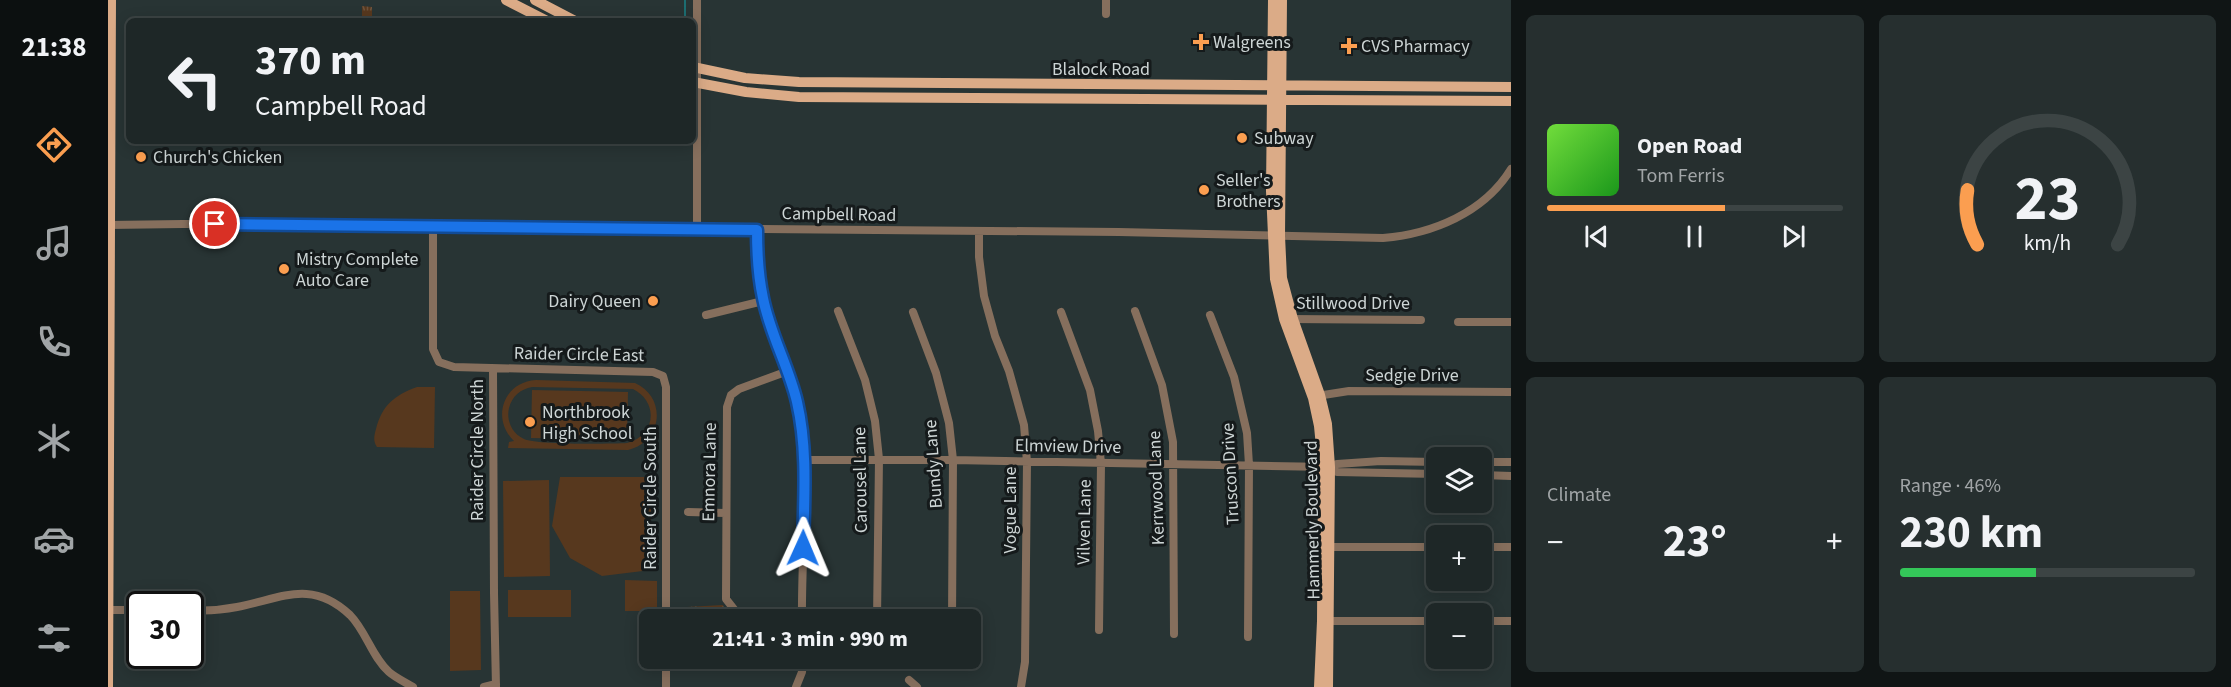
<!DOCTYPE html>
<html lang="en">
<head>
<meta charset="utf-8">
<style>
	body { margin:0; font-family:"Source Sans 3",sans-serif; background:#262f2f; color:#f1f3f6; height:100vh; display:flex; flex-direction:column; font-size:22px; white-space:nowrap }
	* { box-sizing:border-box; margin:0 }
	p { font-size:20px; color:#a1a5a7 }
	.icon { flex:none; width:33px; height:33px; fill:none; stroke:currentColor; stroke-width:2; stroke-linecap:round; stroke-linejoin:round }
	.map { position:relative; flex:1; overflow:hidden }
	.drawer { display:flex; flex-direction:column; gap:15px; padding:15px; background:#101515; width:720px }
	.drawer>* { flex:none }
	.guide { position:absolute; left:18px; top:18px; width:570px; height:126px; border-radius:9px; box-shadow:0 3px 15px #0003,0 0 0 2px #3c4444; background:#1e2727; color:#f1f3f6; overflow:hidden }
	.fabs { position:absolute; left:1318px; top:447px; display:grid; gap:12px }
	.fabs a { display:grid; place-items:center; width:66px; height:66px; border-radius:9px; background:#1e2727; box-shadow:0 3px 15px #0003,0 0 0 2px #3c4444; font-size:30px }
	.speed { position:absolute; left:18px; top:591px; display:flex; gap:12px; font-size:30px; font-weight:700; text-align:center }
	.speed>* { display:grid; place-content:center; width:78px; height:78px; border-radius:50%; background:#1e2727; box-shadow:0 3px 15px #0003,0 0 0 2px #3c4444; line-height:1 }
	.speed .limit { border:3px solid #111; border-radius:9px; background:#fff; color:#111 }
	.pin { position:absolute; display:grid; place-items:center; width:51px; height:51px; color:#fff; margin:-26px; border:3px solid #fff; border-radius:50%; box-shadow:0 2px 6px #0007 }
	.me { position:absolute; width:66px; margin:-33px; rotate:1deg; stroke-linejoin:round; filter:drop-shadow(0 0 4px #0008) }
	.turn { display:flex; align-items:center; gap:21px; height:126px; padding:0 30px; font-size:27px }
	.turn .icon { width:78px; height:78px; stroke-width:2.5 }
	.turn b { display:block; font-size:42px; line-height:51px }
	.big { font-size:45px; font-weight:700; line-height:1.1 }
	.drawer .widget { flex:1; display:flex; flex-direction:column; justify-content:center; gap:9px; min-width:0; padding:0 21px; border-radius:9px; background:#262f2f }
	.drawer .dial { align-items:center; gap:0 }
	.dial svg { height:156px; overflow:visible; fill:none; stroke:#3c4444; stroke-width:7; stroke-linecap:round; text-anchor:middle }
	.dial text { fill:#f1f3f6; stroke:none }
	.song { display:flex; align-items:center; gap:18px }
	.cover { width:72px; height:72px; border-radius:9px; background:linear-gradient(135deg,hsl(100 70% 55%),hsl(120 70% 35%)) }
	.played { height:6px; border-radius:3px; background:linear-gradient(90deg,#fb9e50 60%,#3c4444 60%) }
	.keys { display:flex; justify-content:space-around; direction:ltr }
	.heat { display:flex; justify-content:space-between; align-items:center; font-size:33px; direction:ltr }
	.charge { height:9px; border-radius:4px; background:linear-gradient(90deg,#34c759 46%,#3c4444 0) }
	.drawer .tiles { flex:1; display:grid; gap:15px; grid-template-columns:repeat(2,1fr) }
	.trip { position:absolute; left:531px; top:609px; width:342px; height:60px; border-radius:9px; background:#1e2727; box-shadow:0 3px 15px #0003,0 0 0 2px #3c4444; font-weight:700; line-height:60px; text-align:center }
	main { display:flex; flex:1; min-height:0 }
	.menu { display:flex; flex-direction:column; width:108px; justify-content:space-around; align-items:center; background:#0c1010; color:#a1a5a7 }
	.menu .icon { width:42px; height:42px }
	.menu .active { color:#fb9e50 }
	.menu b { font-size:27px; color:#f1f3f6 }
	.map>svg:first-child { display:block }
	.grass { fill:url(#grass-tufts) }
	.garden { fill:#57381e; fill-rule:evenodd }
	.lines { fill:none; stroke-linecap:round; stroke-linejoin:round }
	.stream { stroke:#198186; stroke-width:1.5 }
	.minor { stroke:#866f5d; stroke-width:8 }
	.major { stroke:#dbab87; stroke-width:10 }
	.route-casing { stroke:#114b97; stroke-width:15 }
	.route { stroke:#1a73e8; stroke-width:10 }
	.poi-dot { fill:#fb9e50; stroke:#151a1b; stroke-width:2 }
	.labels { text-anchor:middle; stroke-width:6; stroke-linejoin:round; paint-order:stroke }
	.poi-label { font-size:18px; fill:#cdd5d5; stroke:#151a1b; text-anchor:start }
	.street-label { font-size:18px; fill:#cdd5d5; stroke:#151a1b }
</style>
</head>
<body>
<main>
<nav class="menu">
<b>21:38</b>
<svg class="icon active" aria-label="directions" viewBox="0 0 24 24"><path d="M12 3l9 9-9 9-9-9zM9 14v-3h6M13 9l2 2-2 2"/></svg>
<svg class="icon" aria-label="music" viewBox="0 0 24 24"><path d="M9 18V5l10-2v13"/><circle cx="6" cy="18" r="3"/><circle cx="16" cy="16" r="3"/></svg>
<svg class="icon" aria-label="phone" viewBox="0 0 24 24"><path d="M5 4h4l2 5-3 2q2 4 5 5l2-3 5 2v4C11 20 4 13 5 4z"/></svg>
<svg class="icon" aria-label="climate" viewBox="0 0 24 24"><path d="M12 3v18M4 7l16 10M4 17L20 7"/></svg>
<svg class="icon" aria-label="car" viewBox="0 0 24 24"><path d="M5 17H2v-5l4-1 3-4h7l3 4 3 1v5h-3M9 17h6M6 11h13"/><circle cx="7" cy="17" r="2"/><circle cx="17" cy="17" r="2"/></svg>
<svg class="icon" aria-label="filters" viewBox="0 0 24 24"><path d="M4 7h16M4 17h16"/><circle cx="9" cy="7" r="2"/><circle cx="15" cy="17" r="2"/></svg>
</nav>
<div class="map">
<svg width="1403" height="687" viewBox="0 0 1403 687">
	<defs>
		<pattern id="grass-tufts" width="24" height="20" patternUnits="userSpaceOnUse" patternTransform="scale(1.5)"><rect width="24" height="20" fill="#57381e"/><path d="M3 7l-1-3M5 7V3M7 7l1-3M15 17l-1-3M17 17v-4M19 17l1-3" fill="none" stroke="#6e543e"/></pattern>
	</defs>
	<rect width="100%" height="100%" fill="#283434"/>
	<!-- grass -->
	<path class="grass" d="M254,6L264,7V21H254Z
		M615,605C618,616 623,617 632,619H579V607Z
		M578,659H631V662H578Z"/>
	<!-- garden -->
	<path class="garden" d="M428,380L527,383C559,397 555,442 520,450L400,448L401,442L406,441C383,419 395,382 428,380ZM424,387L525,389C551,402 548,436 519,443C502,444 429,445 416,439C404,434 398,420 401,408C404,396 413,389 424,387Z
		M309,387H327L326,448L269,447C265,441 266,436 268,429C274,405 287,395 309,387Z
		M424,390L520,392L519,440L423,438Z
		M452,477H543V570L494,576L462,558L444,526Z
		M441,480L442,576L396,577L395,481Z
		M517,580L549,581V611H517Z
		M400,590H463V617H400Z
		M342,591H372L373,670L342,671Z"/>
	<g class="lines">
		<!-- stream -->
		<path class="stream" d="M577,21V0"/>
		<!-- minor -->
		<path class="minor" d="M998,14V0
			M0,225L75,224L1011,232L1275,238C1324,234 1376,213 1403,169
			M325,227V349L331,362L346,367L545,372L555,376L558,387V620
			M589,229V0
			M649,230C649,254 649,278 656,302C666,337 683,370 690,406C703,477 693,548 694,620
			M871,232V257L876,296L887,336L901,371L916,425L919,462L917,662L913,687
			M730,311L757,380L767,421L771,459L769,620
			M1027,311L1054,385L1065,442L1066,634
			M805,312L828,373L841,423L845,460L844,620
			M953,312L982,390L990,431L993,464L991,630
			M598,315L655,301
			M1102,315L1126,377L1139,433L1141,465L1140,637
			M1181,319L1313,320
			M1350,322H1403
			M385,369L386,593L388,687
			M680,371L631,389L623,395L619,407L618,599L629,613L694,615
			M1209,396L1241,391L1403,392
			M697,460H845L1222,467L1229,464L1273,461L1329,462
			M1374,462H1403
			M1222,467L1229,472L1329,474
			M1374,475L1403,476
			M580,512L617,513
			M1215,547H1329
			M1374,547H1403
			M0,610H32
			M82,610C97,611 114,610 129,607C172,599 203,578 242,615C258,631 264,657 281,672C288,678 297,682 305,687
			M1215,621H1329
			M1374,621H1403
			M801,680L809,687
			M376,687L388,684
			M558,687V658
			M688,687L694,672L695,658"/>
		<!-- major -->
		<path class="major" d="M398,0L439,21
			M427,0L467,21
			M1165,0L1163,191L1167,279L1176,319L1205,398L1211,426L1215,467L1214,621L1211,687
			M1174,0L1172,236L1174,278L1185,319L1212,395L1219,424L1222,467L1220,687
			M585,67L637,78L691,82L1403,87
			M585,82L638,92L691,97L1403,101
			M0,687L3,0"/>
	</g>
	<g class="lines">
		<!-- route casing -->
		<g class="route-casing">
			<path id="route" d="M107,224L649,230C649,253 650,275 655,298C662,334 681,367 689,402C700,450 696,500 695,548"/>
		</g>
		<!-- route -->
		<use href="#route" class="route"/>
	</g>
	<!-- markers -->
	<g class="poi-dot">
		<path d="M1090 33h6v6h6v6h-6v6h-6v-6h-6v-6h6z"/>
		<path d="M1238 37h6v6h6v6h-6v6h-6v-6h-6v-6h6z"/>
		<circle cx="1134" cy="138" r="6"/>
		<circle cx="33" cy="157" r="6"/>
		<circle cx="1096" cy="190" r="6"/>
		<circle cx="176" cy="269" r="6"/>
		<circle cx="545" cy="301" r="6"/>
		<circle cx="422" cy="422" r="6"/>
	</g>
	<g class="labels">
		<!-- poi labels -->
		<g class="poi-label">
			<text x="1105" y="48">Walgreens</text>
			<text x="1253" y="52">CVS Pharmacy</text>
			<text x="1146" y="144">Subway</text>
			<text x="45" y="163">Church's Chicken</text>
			<text x="1108" y="186">Seller's<tspan x="1108" dy="21">Brothers</tspan></text>
			<text x="188" y="265">Mistry Complete<tspan x="188" dy="21">Auto Care</tspan></text>
			<text x="533" y="307" text-anchor="end">Dairy Queen</text>
			<text x="434" y="418">Northbrook<tspan x="434" dy="21">High School</tspan></text>
		</g>
		<!-- street labels -->
		<g class="street-label">
			<text x="993" y="75">Blalock Road</text>
			<text transform="translate(731 214) rotate(1)" y="6">Campbell Road</text>
			<text x="1245" y="309">Stillwood Drive</text>
			<text transform="translate(471 354) rotate(1)" y="6">Raider Circle East</text>
			<text x="1304" y="381">Sedgie Drive</text>
			<text transform="translate(960 446) rotate(1)" y="6">Elmview Drive</text>
			<text transform="translate(369 450) rotate(-90)" y="6">Raider Circle North</text>
			<text transform="translate(825 464) rotate(-94)" y="6">Bundy Lane</text>
			<text transform="translate(601 472) rotate(-89)" y="6">Emnora Lane</text>
			<text transform="translate(1122 474) rotate(-93)" y="6">Truscon Drive</text>
			<text transform="translate(752 480) rotate(-91)" y="6">Carousel Lane</text>
			<text transform="translate(1048 488) rotate(-92)" y="6">Kerrwood Lane</text>
			<text transform="translate(542 498) rotate(-90)" y="6">Raider Circle South</text>
			<text transform="translate(902 510) rotate(-90)" y="6">Vogue Lane</text>
			<text transform="translate(1204 520) rotate(-91)" y="6">Hammerly Boulevard</text>
			<text transform="translate(976 522) rotate(-89)" y="6">Vilven Lane</text>
		</g>
	</g>
</svg>
<div class="fabs">
<a><svg class="icon" aria-label="layers" viewBox="0 0 24 24"><path d="M12 4l9 5-9 5-9-5zM3 14l9 5 9-5"/></svg></a>
<a>+</a>
<a>−</a>
</div>
<div class="speed"><div class="limit">30</div></div>
<div class="pin" style="left:107px;top:224px;background:#d93025"><svg class="icon" aria-label="arrive" viewBox="0 0 24 24"><path d="M6 21V4h12l-3 4 3 4H6"/></svg></div>
<svg class="me" style="left:695px;top:548px" viewBox="-20 -20 40 40"><path d="M0-17L14 15 0 8-14 15z" fill="#1a73e8" stroke="#fff" stroke-width="4"/></svg>
<div class="trip">21:41 · 3 min · 990 m</div>
<div class="guide">
<div class="turn"><svg class="icon" aria-label="left" viewBox="0 0 24 24"><path d="M17 20v-9H6M10 6l-5 5 5 5"/></svg><div><b>370 m</b>Campbell Road</div></div>
</div>
</div>
<section class="drawer">
<div class="tiles">
<div class="widget">
<div class="song"><i class="cover"></i><div><b>Open Road</b><p>Tom Ferris</p></div></div>
<div class="played"></div>
<div class="keys"><svg class="icon" aria-label="previous" viewBox="0 0 24 24"><path d="M18 5L8 12l10 7zM5 5v14"/></svg><svg class="icon" aria-label="pause" viewBox="0 0 24 24"><path d="M8 5v14M16 5v14"/></svg><svg class="icon" aria-label="next" viewBox="0 0 24 24"><path d="M6 5l10 7-10 7zM19 5v14"/></svg></div>
</div>
<div class="widget dial"><svg viewBox="0 0 100 80">
<path d="M14 69A42 42 0 1 1 86 69"/>
<path d="M14 69A42 42 0 0 1 9 41" stroke="#fb9e50"/>
<text x="50" y="56" font-size="32" font-weight="700">23</text>
<text x="50" y="72" font-size="11">km/h</text>
</svg></div>
<div class="widget"><p>Climate</p>
<div class="heat"><a>−</a><b class="big">23°</b><a>+</a></div>
</div>
<div class="widget"><p>Range · 46%</p><b class="big">230 km</b><div class="charge"></div></div>
</div>
</section>
</main>
</body>
</html>
